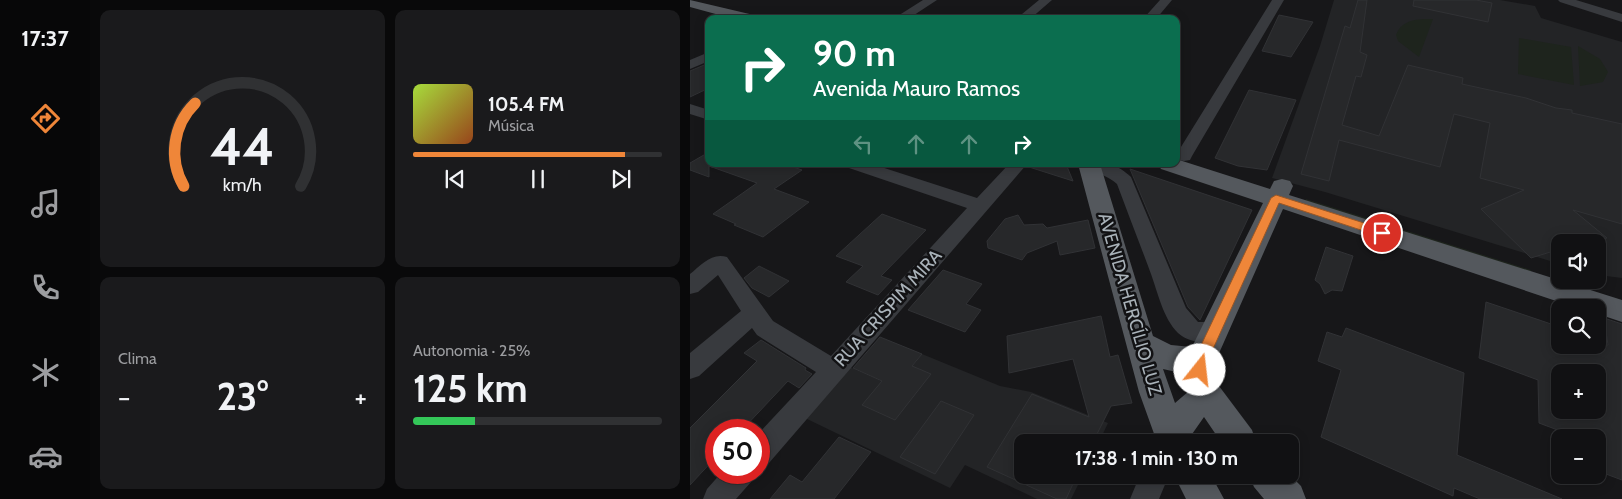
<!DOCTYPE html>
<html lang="pt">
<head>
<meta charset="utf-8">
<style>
	body { margin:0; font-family:Cabin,sans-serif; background:#1a1a1c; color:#f1f3f6; height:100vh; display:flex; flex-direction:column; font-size:19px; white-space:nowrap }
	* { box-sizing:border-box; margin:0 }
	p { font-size:16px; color:#9c9da0 }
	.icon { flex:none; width:28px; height:28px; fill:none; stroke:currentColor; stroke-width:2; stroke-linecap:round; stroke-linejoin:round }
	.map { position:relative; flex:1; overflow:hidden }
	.details { display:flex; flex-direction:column; gap:10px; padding:10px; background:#09090a; width:600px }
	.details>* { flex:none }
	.banner { position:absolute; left:15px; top:15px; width:475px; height:152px; border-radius:10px; box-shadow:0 2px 12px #0003,0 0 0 1px #303133; background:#0b6e4f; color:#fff; overflow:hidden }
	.buttons { position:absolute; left:861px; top:234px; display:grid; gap:10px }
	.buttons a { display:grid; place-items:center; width:55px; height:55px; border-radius:10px; background:#111113; box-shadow:0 2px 12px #0003,0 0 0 1px #303133; font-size:25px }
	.speed { position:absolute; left:15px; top:419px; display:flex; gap:10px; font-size:25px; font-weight:700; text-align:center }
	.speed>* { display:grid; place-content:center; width:65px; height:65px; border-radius:50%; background:#111113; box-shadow:0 2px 12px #0003,0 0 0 1px #303133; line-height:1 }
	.speed .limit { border:8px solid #d22; background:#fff; color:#111 }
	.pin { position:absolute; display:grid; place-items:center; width:42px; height:42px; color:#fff; margin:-21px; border:2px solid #fff; border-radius:50%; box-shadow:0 1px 5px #0007 }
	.me { position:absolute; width:55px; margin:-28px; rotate:16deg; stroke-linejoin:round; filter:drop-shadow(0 0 4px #0008) }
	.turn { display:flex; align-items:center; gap:18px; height:105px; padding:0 25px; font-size:22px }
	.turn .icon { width:65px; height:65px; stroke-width:2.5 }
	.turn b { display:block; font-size:35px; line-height:42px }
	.lanes { display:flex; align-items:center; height:48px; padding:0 25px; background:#0003; justify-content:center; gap:25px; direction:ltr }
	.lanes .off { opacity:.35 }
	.big { font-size:38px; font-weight:700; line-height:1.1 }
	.details .tile { flex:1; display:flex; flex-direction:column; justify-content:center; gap:8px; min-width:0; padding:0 18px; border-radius:10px; background:#1a1a1c }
	.details .dial { align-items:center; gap:0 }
	.dial svg { height:130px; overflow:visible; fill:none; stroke:#303133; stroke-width:7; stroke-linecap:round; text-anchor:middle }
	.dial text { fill:#f1f3f6; stroke:none }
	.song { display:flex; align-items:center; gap:15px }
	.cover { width:60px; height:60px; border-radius:8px; background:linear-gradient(135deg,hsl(80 70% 55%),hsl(20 70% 35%)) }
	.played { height:5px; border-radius:2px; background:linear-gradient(90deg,#ef8639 85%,#303133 85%) }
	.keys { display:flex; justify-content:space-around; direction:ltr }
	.heat { display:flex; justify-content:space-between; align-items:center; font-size:28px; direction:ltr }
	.charge { height:8px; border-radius:4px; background:linear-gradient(90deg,#34c759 25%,#303133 0) }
	.details .tiles { flex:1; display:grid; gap:10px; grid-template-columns:repeat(2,1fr) }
	.trip { position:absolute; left:324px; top:434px; width:285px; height:50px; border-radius:10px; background:#111113; box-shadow:0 2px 12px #0003,0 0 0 1px #303133; font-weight:700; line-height:50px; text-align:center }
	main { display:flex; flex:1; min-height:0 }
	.tabs { display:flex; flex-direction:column; width:90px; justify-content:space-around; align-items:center; background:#070708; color:#9c9da0 }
	.tabs .icon { width:35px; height:35px }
	.tabs .current { color:#ef8639 }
	.tabs b { font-size:22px; color:#f1f3f6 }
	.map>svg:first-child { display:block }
	.built { fill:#232426 }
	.green { fill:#1e241d }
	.building { fill:#27282a; stroke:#313235; fill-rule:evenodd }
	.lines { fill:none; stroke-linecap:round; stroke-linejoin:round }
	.minor { fill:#383a3e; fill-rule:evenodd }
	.major { fill:#54585d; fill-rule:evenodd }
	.route { fill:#ef8639; stroke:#9b5725 }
	.labels { text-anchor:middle; stroke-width:5; stroke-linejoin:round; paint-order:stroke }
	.street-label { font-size:18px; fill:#a9b2b9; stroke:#121214 }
</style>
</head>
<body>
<main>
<nav class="tabs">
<b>17:37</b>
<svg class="icon current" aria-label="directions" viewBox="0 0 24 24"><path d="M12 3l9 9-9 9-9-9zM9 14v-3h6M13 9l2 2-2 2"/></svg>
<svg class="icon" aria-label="music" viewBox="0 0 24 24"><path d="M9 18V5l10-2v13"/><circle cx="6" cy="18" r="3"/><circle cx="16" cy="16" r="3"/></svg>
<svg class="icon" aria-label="phone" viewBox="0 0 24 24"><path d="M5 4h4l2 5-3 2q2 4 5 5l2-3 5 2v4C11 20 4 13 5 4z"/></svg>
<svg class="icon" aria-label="climate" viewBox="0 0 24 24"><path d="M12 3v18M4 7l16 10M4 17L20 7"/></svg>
<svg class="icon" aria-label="car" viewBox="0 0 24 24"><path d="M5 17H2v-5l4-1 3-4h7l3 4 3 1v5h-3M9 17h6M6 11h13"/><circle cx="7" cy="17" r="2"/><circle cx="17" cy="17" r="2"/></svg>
</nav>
<section class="details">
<div class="tiles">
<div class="tile dial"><svg viewBox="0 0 100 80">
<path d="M14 69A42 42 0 1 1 86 69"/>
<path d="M14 69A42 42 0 0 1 21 18" stroke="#ef8639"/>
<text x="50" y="56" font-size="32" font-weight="700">44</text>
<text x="50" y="72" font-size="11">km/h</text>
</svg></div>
<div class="tile">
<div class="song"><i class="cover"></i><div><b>105.4 FM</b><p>Música</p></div></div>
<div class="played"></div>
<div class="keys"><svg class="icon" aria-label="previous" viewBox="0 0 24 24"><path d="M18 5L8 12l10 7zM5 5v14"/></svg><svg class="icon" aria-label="pause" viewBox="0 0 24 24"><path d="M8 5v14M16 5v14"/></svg><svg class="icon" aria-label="next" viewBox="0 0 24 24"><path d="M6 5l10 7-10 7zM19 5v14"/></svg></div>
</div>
<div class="tile"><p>Clima</p>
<div class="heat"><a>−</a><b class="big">23°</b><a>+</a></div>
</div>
<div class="tile"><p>Autonomia · 25%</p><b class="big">125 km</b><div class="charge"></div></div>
</div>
</section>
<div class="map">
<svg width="932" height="499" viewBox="0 0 932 499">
	<rect width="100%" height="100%" fill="#171719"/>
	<!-- built -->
	<path class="built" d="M644,0H810L845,6L851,18L932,42V278L908,275V242H870V264L635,192L582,178L630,46Z
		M232,354L310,386L341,392L418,423L409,442H332V475H393L381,499H347L275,465L260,488L115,418L160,367L205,387Z"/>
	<!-- green -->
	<path class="green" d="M743,19L729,57L708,41L706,35C712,19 728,19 743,19Z
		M829,38L881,47L884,85L828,74Z
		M888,46L910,59L918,72L913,82L890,86Z
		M616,199L841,270L840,276L614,204Z"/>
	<!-- building -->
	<path class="building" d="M668,0H677L670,52L677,55L671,77L666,76L652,125L689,136L718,65L773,78L772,84L836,98L866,108L882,110V113L932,124V224L883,210L917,238L896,242H870V249L841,258L791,209L834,190L790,178L800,123L764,114L750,167L649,140L639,181L611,174L655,26L660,28Z
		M724,0H786L802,3L798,22L723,6Z
		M589,15L623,22L601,57L572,51Z
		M19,63V88L0,97V71Z
		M559,90L606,100L577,170L548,166L525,158Z
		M19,152V164H95L112,170L84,189L119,202L73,237L44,225L46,224L23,214L67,183L19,166V177L0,170V163Z
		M339,164H376L383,181L339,167Z
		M440,169L562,210L510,320L498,307Z
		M192,214L236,230L191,276L202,280L188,295L156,282L173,266L146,256Z
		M328,215L334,225L353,224L357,228L398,220L405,248L370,255L367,241L337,253L332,260L298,248L297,241L315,219Z
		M636,247L663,256L652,291L642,290L635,294L630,284L625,280Z
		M69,266L99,281L79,297L62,288L54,278Z
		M253,270L292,284L276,304L291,310L275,332L218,310Z
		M796,302L870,327V345H918L914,318L932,324V480L916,474L915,466L908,463V438H889L849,423L848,380L789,358ZM870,372H908V410H870Z
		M411,316L420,357L428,355L442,403L421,406L403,442H332V475H387L376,499H367L297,467L342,394L399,417L383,359L319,373L317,336Z
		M656,328L774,373L767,455L872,499H790L764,488L763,496L631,437L651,370L628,361L637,332L652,337Z
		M190,337L232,354L222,366L241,374L205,420L172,405L192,381L163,368Z
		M71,340L116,368L115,370L122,374L109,388L98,381L52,430H26V457L0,485V428L67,361L54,353Z
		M251,401L284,415L245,474L210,457Z
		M149,437L181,452L144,499H80L100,475L112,482Z"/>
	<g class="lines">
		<!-- minor -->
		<path class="minor" d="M233,0H247L218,19H203Z
			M349,0H362L340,19H326Z
			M470,0H482L466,19H453Z
			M582,0H594L502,156L500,160L494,161L488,160L486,155Z
			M868,0H886L932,14V22L870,2Z
			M19,52V61L0,69V60Z
			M0,104L19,110V120L0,114Z
			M157,164H182L287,198L319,164H337L79,463L69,467V433L126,372L67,335L62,328L9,376L0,379V353L51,311L28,275L8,292L0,294V274C11,265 22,252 37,257L83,321L141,356L277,208L159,168Z
			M398,164C418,164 426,163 441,177L496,308L508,322H524L532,325L535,332L532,339C519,344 500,344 488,333C473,318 468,293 461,274C450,244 438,214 427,184C419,176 403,173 398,164Z
			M32,472H65L61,482L46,499H13L17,489Z
			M450,475H479L469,499H440Z"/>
		<!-- major -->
		<path class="major" d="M0,0L68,16L70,19H44L0,7Z
			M486,159L580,189L584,181L592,179L600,181L603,186L599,195L932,300V322L908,314V308H887L593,209L526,360V382L562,430L566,442H531L514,417L500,437V442H467L449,392L388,164H410L463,336L481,345L502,347L573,203L471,169L468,164H486ZM473,369L495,374V381L499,391L485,403Z
			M484,475H521L534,499H496Z
			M559,475H600L611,486L616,499H574L564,487Z"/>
	</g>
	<!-- route -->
	<path class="route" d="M586,195L696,230L697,233L692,237L589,203L518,360L515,375L510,377L506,375L504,370V360L581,198Z"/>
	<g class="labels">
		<!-- street labels -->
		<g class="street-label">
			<text transform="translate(440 304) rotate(74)" y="6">AVENIDA HERCÍLIO LUZ</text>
			<text transform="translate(198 308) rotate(-48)" y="6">RUA CRISPIM MIRA</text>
		</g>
	</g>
</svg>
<div class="buttons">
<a><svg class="icon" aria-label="sound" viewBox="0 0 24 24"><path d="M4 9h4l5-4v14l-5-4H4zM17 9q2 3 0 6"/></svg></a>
<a><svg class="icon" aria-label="search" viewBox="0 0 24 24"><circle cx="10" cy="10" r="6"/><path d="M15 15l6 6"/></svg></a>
<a>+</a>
<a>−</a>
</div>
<div class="speed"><div class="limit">50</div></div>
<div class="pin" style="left:692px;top:233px;background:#d93025"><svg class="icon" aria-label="arrive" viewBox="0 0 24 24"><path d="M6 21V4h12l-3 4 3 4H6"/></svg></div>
<svg class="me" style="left:510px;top:370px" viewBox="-20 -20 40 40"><circle r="19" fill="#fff"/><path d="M0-13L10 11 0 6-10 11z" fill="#ef8639"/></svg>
<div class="trip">17:38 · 1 min · 130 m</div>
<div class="banner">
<div class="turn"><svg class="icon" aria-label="right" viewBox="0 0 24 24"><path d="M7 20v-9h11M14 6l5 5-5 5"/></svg><div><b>90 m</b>Avenida Mauro Ramos</div></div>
<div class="lanes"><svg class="icon off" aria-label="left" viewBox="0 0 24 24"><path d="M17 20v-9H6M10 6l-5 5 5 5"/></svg><svg class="icon off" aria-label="ahead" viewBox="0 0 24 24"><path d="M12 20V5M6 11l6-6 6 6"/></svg><svg class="icon off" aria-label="ahead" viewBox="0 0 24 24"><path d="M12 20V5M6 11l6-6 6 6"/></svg><svg class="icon" aria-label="right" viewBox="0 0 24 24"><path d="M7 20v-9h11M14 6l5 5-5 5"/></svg></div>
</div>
</div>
</main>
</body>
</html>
